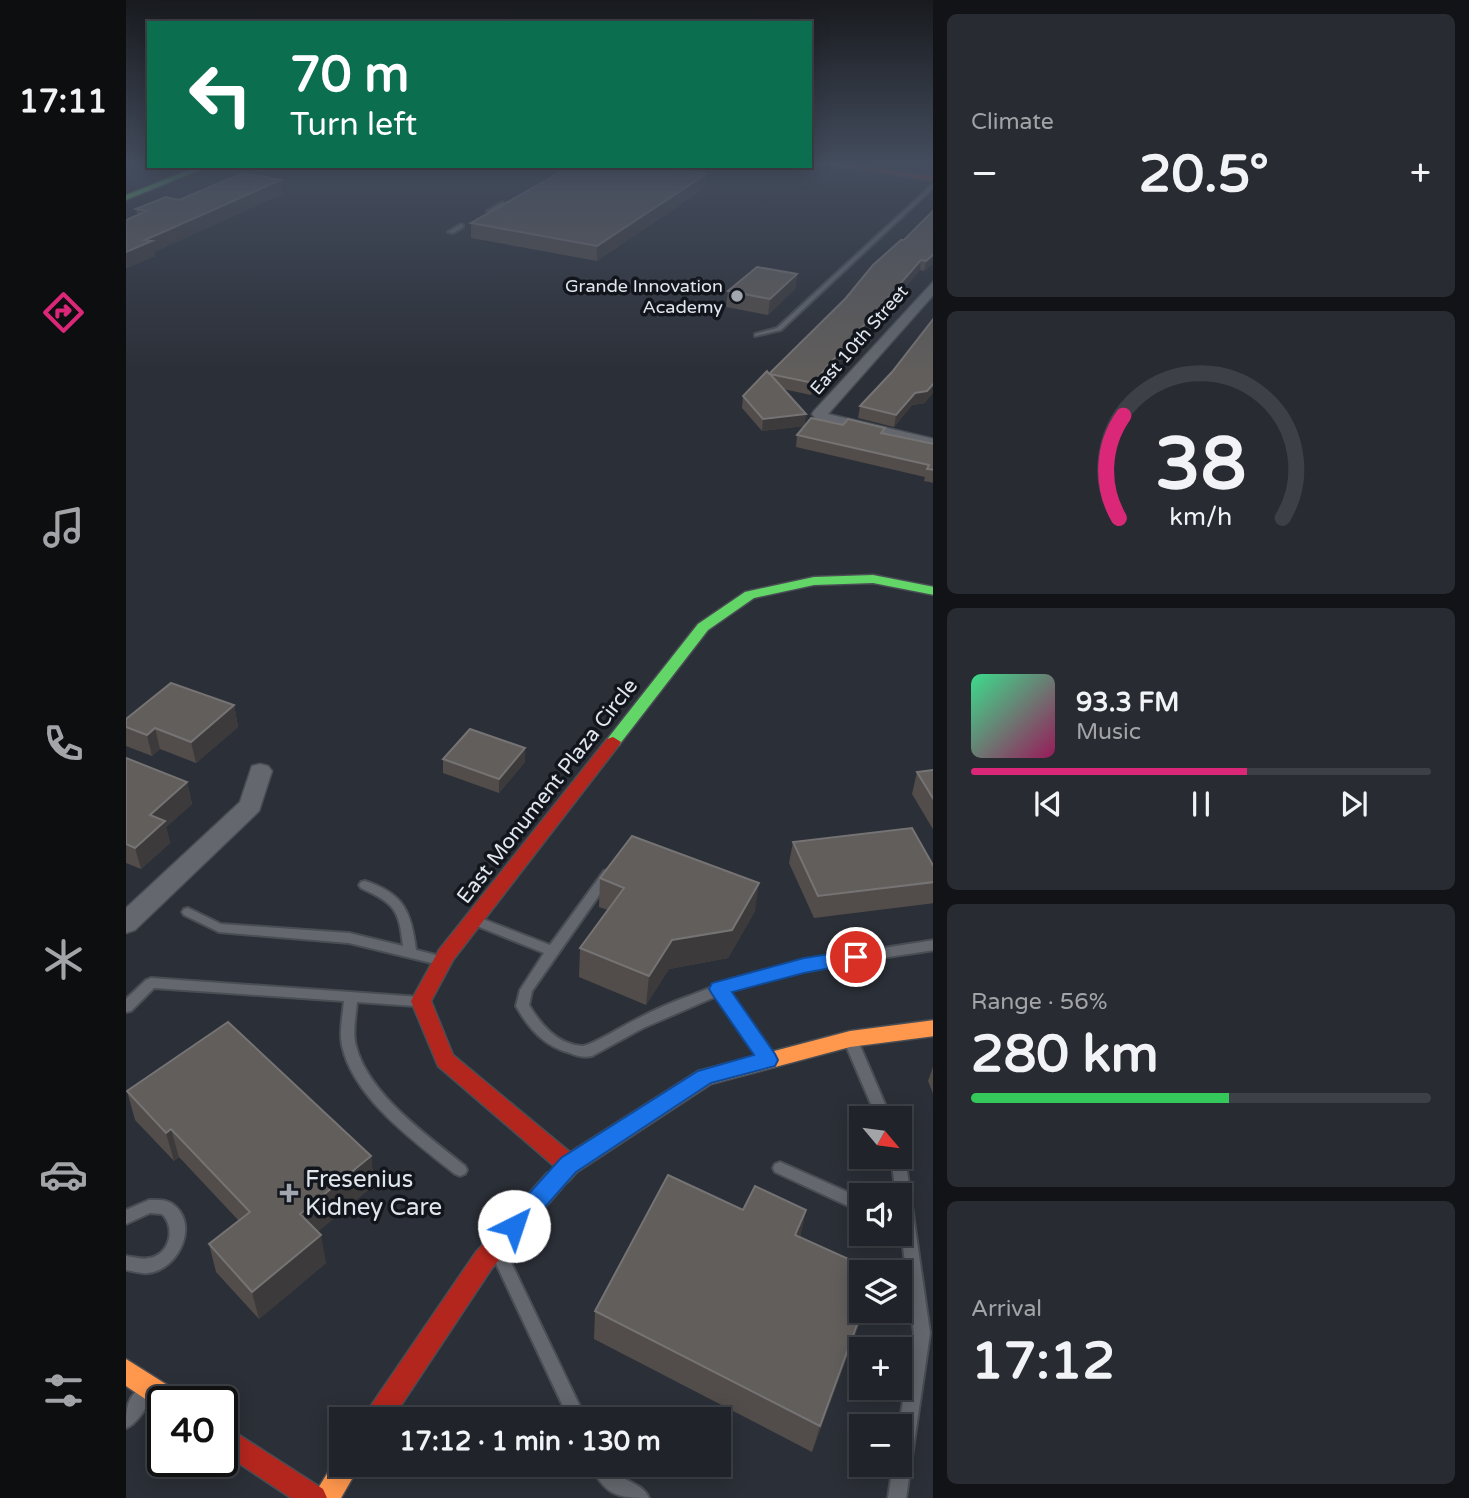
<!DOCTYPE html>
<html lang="en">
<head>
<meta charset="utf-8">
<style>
	body { margin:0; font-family:"Varela Round",sans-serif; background:#282b31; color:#f1f3f6; height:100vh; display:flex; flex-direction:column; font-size:26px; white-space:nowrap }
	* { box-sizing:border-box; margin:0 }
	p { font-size:23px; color:#a2a4a8 }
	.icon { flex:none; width:38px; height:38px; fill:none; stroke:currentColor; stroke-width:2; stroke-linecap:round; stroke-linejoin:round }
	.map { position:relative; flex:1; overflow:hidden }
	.drawer { display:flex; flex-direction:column; gap:14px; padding:14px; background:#121317; width:536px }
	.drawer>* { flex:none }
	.top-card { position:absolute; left:21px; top:21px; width:665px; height:147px; border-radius:0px; box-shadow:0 4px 18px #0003,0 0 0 2px #3d4046; background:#0b6e4f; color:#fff; overflow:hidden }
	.needle { width:46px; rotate:119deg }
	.buttons { position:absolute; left:723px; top:1106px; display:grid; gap:14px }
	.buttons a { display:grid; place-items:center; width:63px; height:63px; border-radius:0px; background:#202329; box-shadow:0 4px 18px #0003,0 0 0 2px #3d4046; font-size:35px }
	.speed { position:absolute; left:21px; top:1386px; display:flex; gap:14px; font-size:35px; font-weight:700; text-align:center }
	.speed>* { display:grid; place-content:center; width:91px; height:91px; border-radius:50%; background:#202329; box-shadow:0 4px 18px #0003,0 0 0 2px #3d4046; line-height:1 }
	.speed .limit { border:4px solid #111; border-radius:10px; background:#fff; color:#111 }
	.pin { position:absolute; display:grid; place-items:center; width:60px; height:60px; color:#fff; margin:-30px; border:4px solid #fff; border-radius:50%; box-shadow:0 2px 7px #0007 }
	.me { position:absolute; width:77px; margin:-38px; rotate:41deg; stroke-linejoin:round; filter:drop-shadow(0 0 5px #0008) }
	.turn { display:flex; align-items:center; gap:24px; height:147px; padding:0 28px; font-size:32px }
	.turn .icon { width:91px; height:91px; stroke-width:2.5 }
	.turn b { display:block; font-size:49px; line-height:60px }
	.big { font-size:52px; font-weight:800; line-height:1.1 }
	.drawer .card { flex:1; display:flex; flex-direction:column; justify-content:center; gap:10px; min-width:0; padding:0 24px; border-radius:10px; background:#282b31 }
	.drawer .dial { align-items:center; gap:0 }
	.dial svg { height:182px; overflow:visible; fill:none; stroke:#3d4046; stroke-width:7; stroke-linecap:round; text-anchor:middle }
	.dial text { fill:#f1f3f6; stroke:none }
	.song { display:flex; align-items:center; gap:21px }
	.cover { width:84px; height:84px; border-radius:10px; background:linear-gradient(135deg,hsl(150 70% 55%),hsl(330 70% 35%)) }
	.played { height:7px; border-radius:4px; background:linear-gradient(90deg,#db2777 60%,#3d4046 60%) }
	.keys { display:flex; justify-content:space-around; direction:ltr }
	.heat { display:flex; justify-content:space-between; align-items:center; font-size:38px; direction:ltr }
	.charge { height:10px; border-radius:5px; background:linear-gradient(90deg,#34c759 56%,#3d4046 0) }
	.trip { position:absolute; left:203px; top:1407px; width:402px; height:70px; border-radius:0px; background:#202329; box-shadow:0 4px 18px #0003,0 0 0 2px #3d4046; font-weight:800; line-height:70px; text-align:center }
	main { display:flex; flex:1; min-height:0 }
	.dock { display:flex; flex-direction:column; width:126px; justify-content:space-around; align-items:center; background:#0d0e10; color:#a2a4a8 }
	.dock .icon { width:49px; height:49px }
	.dock .selected { color:#db2777 }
	.dock b { font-size:32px; color:#f1f3f6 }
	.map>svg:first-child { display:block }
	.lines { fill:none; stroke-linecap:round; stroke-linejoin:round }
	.lane-casing { stroke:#494d54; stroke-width:4 }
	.street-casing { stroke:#494d54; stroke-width:3 }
	.fast-casing { stroke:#494d54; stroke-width:3 }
	.slow-casing { stroke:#494d54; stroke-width:3 }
	.jam-casing { stroke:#494d54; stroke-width:3 }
	.lane { fill:#64686e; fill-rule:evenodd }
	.street { fill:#64686e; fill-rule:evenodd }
	.fast { fill:#63d668; fill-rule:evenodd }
	.slow { fill:#ff974d; fill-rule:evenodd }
	.jam { fill:#b3261e; fill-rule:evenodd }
	.wall { fill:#524d4a }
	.shaded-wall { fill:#3c3a3b }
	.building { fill:#615e5c; stroke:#757373; stroke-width:2 }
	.route { fill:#1a73e8; stroke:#114b97; stroke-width:2 }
	.poi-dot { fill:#a1a6af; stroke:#12161c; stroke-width:2.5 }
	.labels { text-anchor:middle; stroke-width:7; stroke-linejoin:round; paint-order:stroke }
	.far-poi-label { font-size:18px; fill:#e0e6ef; stroke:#12161c; text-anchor:end }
	.far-street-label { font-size:18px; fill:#e0e6ef; stroke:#12161c }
	.street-label { font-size:21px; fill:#e0e6ef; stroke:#12161c }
	.near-poi-label { font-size:24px; fill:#e0e6ef; stroke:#12161c; text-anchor:start }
</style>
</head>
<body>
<main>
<nav class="dock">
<b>17:11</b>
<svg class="icon selected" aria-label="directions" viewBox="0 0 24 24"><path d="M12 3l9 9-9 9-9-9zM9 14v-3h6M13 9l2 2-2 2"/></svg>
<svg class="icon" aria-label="music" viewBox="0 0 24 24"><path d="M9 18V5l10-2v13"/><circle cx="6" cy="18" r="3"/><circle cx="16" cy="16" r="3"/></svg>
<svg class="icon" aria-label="phone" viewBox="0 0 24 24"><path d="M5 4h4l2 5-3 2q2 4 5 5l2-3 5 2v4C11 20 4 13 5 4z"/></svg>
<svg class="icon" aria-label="climate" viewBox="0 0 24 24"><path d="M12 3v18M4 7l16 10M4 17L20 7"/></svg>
<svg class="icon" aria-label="car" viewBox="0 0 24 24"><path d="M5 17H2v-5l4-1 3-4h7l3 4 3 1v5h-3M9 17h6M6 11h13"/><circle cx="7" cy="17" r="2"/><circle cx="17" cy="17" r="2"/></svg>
<svg class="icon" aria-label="filters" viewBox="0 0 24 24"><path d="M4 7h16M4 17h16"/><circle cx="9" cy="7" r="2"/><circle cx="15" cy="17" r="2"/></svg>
</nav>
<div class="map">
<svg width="808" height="1498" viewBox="0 0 808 1498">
	<rect width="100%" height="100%" fill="#2b2f37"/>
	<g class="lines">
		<!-- lane casing -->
		<g class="lane-casing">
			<path id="lane" d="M808,183V187L655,330L629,336V334L651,328Z
				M377,202L379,205L366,212L361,211Z
				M335,224L337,225V227L327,233L322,232Z
				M482,870L486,871L488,874L406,991L403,1005C415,1025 431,1044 456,1046C465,1046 498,1025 509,1020C526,1011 544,1003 563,996C644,963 721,954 808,940V950C738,961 669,969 602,991L644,1052L646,1056L644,1060L639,1061L634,1060L591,996L517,1028L466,1056C458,1058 451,1056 444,1053C418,1046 403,1029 390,1006L394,990L418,953L346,924L344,921L346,918H354L424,945L478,871Z
				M239,881C278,894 285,911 290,950L318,957L320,960L318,963L314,965L223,943L93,932L58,915L56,912L58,909L62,908L95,924L223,933L277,946C273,909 269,904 235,888L233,885L235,882Z
				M25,978L294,997L295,1001L294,1005L289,1006L231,1002C230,1016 226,1032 230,1046C242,1094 302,1136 339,1166L341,1170L339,1174L334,1176L329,1174C289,1142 227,1098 216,1045C213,1031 217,1015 218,1001L28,988L5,1011L0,1012V999L20,980Z
				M725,1036L730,1037L732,1041L765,1118H751L718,1041L720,1037Z
				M774,1151L777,1153L779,1157L804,1333L780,1498H762L767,1465H774L773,1426L788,1333L774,1223V1195H770L765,1157H774Z
				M654,1162L735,1198V1212L649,1172L647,1168L649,1164Z
				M23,1200C30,1200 39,1199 45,1203C75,1222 53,1270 22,1273C15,1274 7,1271 0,1270V1256C7,1257 16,1260 23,1258C44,1255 50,1227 36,1214L24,1213L0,1224V1210Z
				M375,1250L380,1252L460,1419H443L367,1257L370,1252Z
				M18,1387L24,1389L26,1395C22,1406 11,1424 0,1428C0,1412 0,1394 18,1387Z
				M465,1465H483C491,1481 516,1481 523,1498C492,1498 478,1495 465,1465Z"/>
		</g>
		<!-- street casing -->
		<g class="street-casing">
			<path id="street" d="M808,281V294L702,414L808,439V449L693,423L686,414L688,411Z
				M134,764L142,766L146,771L133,811L9,930L0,933V908L114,802L126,766Z"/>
		</g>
		<!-- fast casing -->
		<g class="fast-casing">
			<path id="fast" d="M73,166H83L0,200V195Z
				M747,575L808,587V595L747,583L688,585L628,598L582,630L493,745H481L479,742L572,624L619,592L688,577Z"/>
		</g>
		<!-- slow casing -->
		<g class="slow-casing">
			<path id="slow" d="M808,1020V1036L724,1047L585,1084L451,1172C442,1182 436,1192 421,1187L418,1180L435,1158L572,1071L724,1031Z
				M0,1359L54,1393L57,1402H37V1411L0,1386Z
				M215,1454V1465H234L215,1498H186L212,1456Z"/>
		</g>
		<!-- jam casing -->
		<g class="jam-casing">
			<path id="jam" d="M688,162H705L808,177V181Z
				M487,737L495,742L493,745L327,960L305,1001L327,1055L451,1158L454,1165L451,1172L443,1174L435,1172L312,1066L285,1001L313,950L481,739Z
				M429,1170L437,1173L440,1180L437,1187L366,1268L266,1419H238L242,1410L350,1252L421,1173Z
				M96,1424L197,1489L201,1498H165L96,1452Z"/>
		</g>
		<!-- lane -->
		<use href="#lane" class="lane"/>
		<!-- street -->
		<use href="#street" class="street"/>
		<!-- fast -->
		<use href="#fast" class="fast"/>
		<!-- slow -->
		<use href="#slow" class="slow"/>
		<!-- jam -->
		<use href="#jam" class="jam"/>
	</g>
	<!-- wall -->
	<path class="wall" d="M555,166V170L580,174L579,188L471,261L345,238V223Z
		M155,180L156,194L28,252L29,256L0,268V220L11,215L10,209Z
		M775,240L808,263L798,271L794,270L685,395L657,389L680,414L678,426L636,431L616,408L617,396L643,374L720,298Z
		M671,274L669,289L642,315L600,307L602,291Z
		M766,372L799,403L786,405L768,427L732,418L734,406Z
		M758,433L808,444V483L798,481L799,477L670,447L671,435Z
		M108,705L112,727L70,763L34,749L26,756L0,746V719Z
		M399,748V762L373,793L317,773V759Z
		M0,758L61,782L66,804L40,827L44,843L15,869L0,863Z
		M808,770V831L786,794L791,772Z
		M667,842L808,867V903L688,918L663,863Z
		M474,878L629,911L602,958L543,969L520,1005L453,977L454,948L482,910L473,907Z
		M808,1064V1096L802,1081Z
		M1,1091L245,1156L248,1185L191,1232L200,1263L133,1319L90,1272L83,1244L113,1221L53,1157L48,1161L9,1120Z
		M617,1210H680L674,1237L735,1311H738L686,1452L468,1339L469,1311Z"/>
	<!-- shaded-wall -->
	<path class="shaded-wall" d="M580,174L579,188L471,261V246Z
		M155,180L156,194L28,252L29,256L1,268L0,252L19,240Z
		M808,254V263L798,271L800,261Z
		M795,260L794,270L685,395L687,383Z
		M671,274L669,289L642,315L644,299Z
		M808,383V392L799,403L786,405L768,427L770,415L789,393Z
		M680,414L678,426L636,431L637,419Z
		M108,705L112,727L70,763L65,742Z
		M29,728L34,749L26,756L21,735Z
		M399,748V762L373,793V779Z
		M61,782L66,804L40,827L44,843L15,869L9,848L24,815Z
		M633,883L629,911L602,958L543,969L520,1005L523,976L546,940Z
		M45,1129L53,1157L48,1161L40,1133Z
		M245,1156L248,1185L179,1242L174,1214Z
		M680,1210L674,1238L669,1235Z
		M195,1235L200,1263L133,1319L126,1292Z
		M736,1311H738L686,1452L694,1426Z"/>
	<!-- building -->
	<path class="building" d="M445,166H555L550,169L580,174L471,246L345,223Z
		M117,173L155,180L19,240L26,241L0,252V220L21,211L10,209L40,197L53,200Z
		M808,210V254L800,261L795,260L687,383L644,374L680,414L637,419L617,396L641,371L643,374L720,298L747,265L775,240H778Z
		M631,267L671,274L644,299L602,291Z
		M808,318V383L801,391L789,393L770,415L734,406L766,372Z
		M685,418L717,425L722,419L759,428L755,433L808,444V470L801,469L803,465L671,435Z
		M45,683L108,705L65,742L29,728L21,735L0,727V719Z
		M344,729L399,748L373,779L317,759Z
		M0,758L61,782L24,815L39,821L9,848L0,844Z
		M808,770V800L791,772Z
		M786,828L808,867V882L692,896L667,842Z
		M506,836L633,883L606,930L546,940L523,976L454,948L498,888L474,878Z
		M102,1022L245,1156L174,1214L195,1235L126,1292L83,1244L124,1212L45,1129L40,1133L1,1091Z
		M542,1175L617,1210L629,1186L680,1210L669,1235L751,1272H735V1311H736L694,1426L469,1311Z"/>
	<!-- sky -->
	<linearGradient id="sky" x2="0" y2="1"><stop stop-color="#181a1e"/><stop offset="0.44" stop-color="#444d5e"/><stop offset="1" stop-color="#444d5e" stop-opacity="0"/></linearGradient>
	<rect width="808" height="372" fill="url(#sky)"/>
	<!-- route -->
	<path class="route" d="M730,950L736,952L739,957L736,962L678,973L606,992L649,1054L652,1060L649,1066L585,1083L450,1172L396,1233L388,1236L380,1233L377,1226L380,1219L435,1158L572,1071L628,1055L586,994L583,989L586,983L678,958Z"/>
	<!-- markers -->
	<g class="poi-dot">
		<circle cx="611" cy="296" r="7"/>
		<path d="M159.5 1182.5h7v7h7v7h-7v7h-7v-7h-7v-7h7z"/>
	</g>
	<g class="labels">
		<!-- far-poi labels -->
		<g class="far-poi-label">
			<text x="597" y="292">Grande Innovation<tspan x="597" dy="21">Academy</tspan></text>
		</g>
		<!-- far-street labels -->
		<g class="far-street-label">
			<text transform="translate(733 340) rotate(-49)" y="6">East 10th Street</text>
		</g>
		<!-- street labels -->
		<g class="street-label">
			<text transform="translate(421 791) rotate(-52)" y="7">East Monument Plaza Circle</text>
		</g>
		<!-- near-poi labels -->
		<g class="near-poi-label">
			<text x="179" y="1187">Fresenius<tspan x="179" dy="28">Kidney Care</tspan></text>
		</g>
	</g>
</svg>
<div class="buttons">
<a><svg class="needle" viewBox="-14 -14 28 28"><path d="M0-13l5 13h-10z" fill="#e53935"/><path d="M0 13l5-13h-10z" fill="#a2a4a8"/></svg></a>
<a><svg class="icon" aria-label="sound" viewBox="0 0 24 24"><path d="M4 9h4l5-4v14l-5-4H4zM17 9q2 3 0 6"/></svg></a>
<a><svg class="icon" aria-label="layers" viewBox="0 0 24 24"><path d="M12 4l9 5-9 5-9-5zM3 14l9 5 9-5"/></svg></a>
<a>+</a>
<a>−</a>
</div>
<div class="speed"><div class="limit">40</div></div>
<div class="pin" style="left:730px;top:957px;background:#d93025"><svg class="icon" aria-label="arrive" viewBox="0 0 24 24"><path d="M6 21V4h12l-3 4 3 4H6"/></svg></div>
<svg class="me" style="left:388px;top:1226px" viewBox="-20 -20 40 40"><circle r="19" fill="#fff"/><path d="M0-13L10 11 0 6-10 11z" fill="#1a73e8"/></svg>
<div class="trip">17:12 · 1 min · 130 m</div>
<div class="top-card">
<div class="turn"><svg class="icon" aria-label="left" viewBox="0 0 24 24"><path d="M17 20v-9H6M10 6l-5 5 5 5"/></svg><div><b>70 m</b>Turn left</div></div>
</div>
</div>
<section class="drawer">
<div class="card"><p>Climate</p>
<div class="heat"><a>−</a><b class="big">20.5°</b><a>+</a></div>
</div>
<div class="card dial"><svg viewBox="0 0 100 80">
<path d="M14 69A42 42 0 1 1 86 69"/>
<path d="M14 69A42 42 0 0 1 16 24" stroke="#db2777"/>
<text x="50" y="56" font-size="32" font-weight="700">38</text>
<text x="50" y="72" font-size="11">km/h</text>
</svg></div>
<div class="card">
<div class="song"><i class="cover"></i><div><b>93.3 FM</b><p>Music</p></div></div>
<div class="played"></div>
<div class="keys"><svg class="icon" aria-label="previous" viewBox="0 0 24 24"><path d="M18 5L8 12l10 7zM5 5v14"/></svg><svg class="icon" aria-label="pause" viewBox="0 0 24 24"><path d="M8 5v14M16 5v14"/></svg><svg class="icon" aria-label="next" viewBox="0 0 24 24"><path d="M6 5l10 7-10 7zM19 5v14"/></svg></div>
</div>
<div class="card"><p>Range · 56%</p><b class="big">280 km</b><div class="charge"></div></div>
<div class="card"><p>Arrival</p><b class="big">17:12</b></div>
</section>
</main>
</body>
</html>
